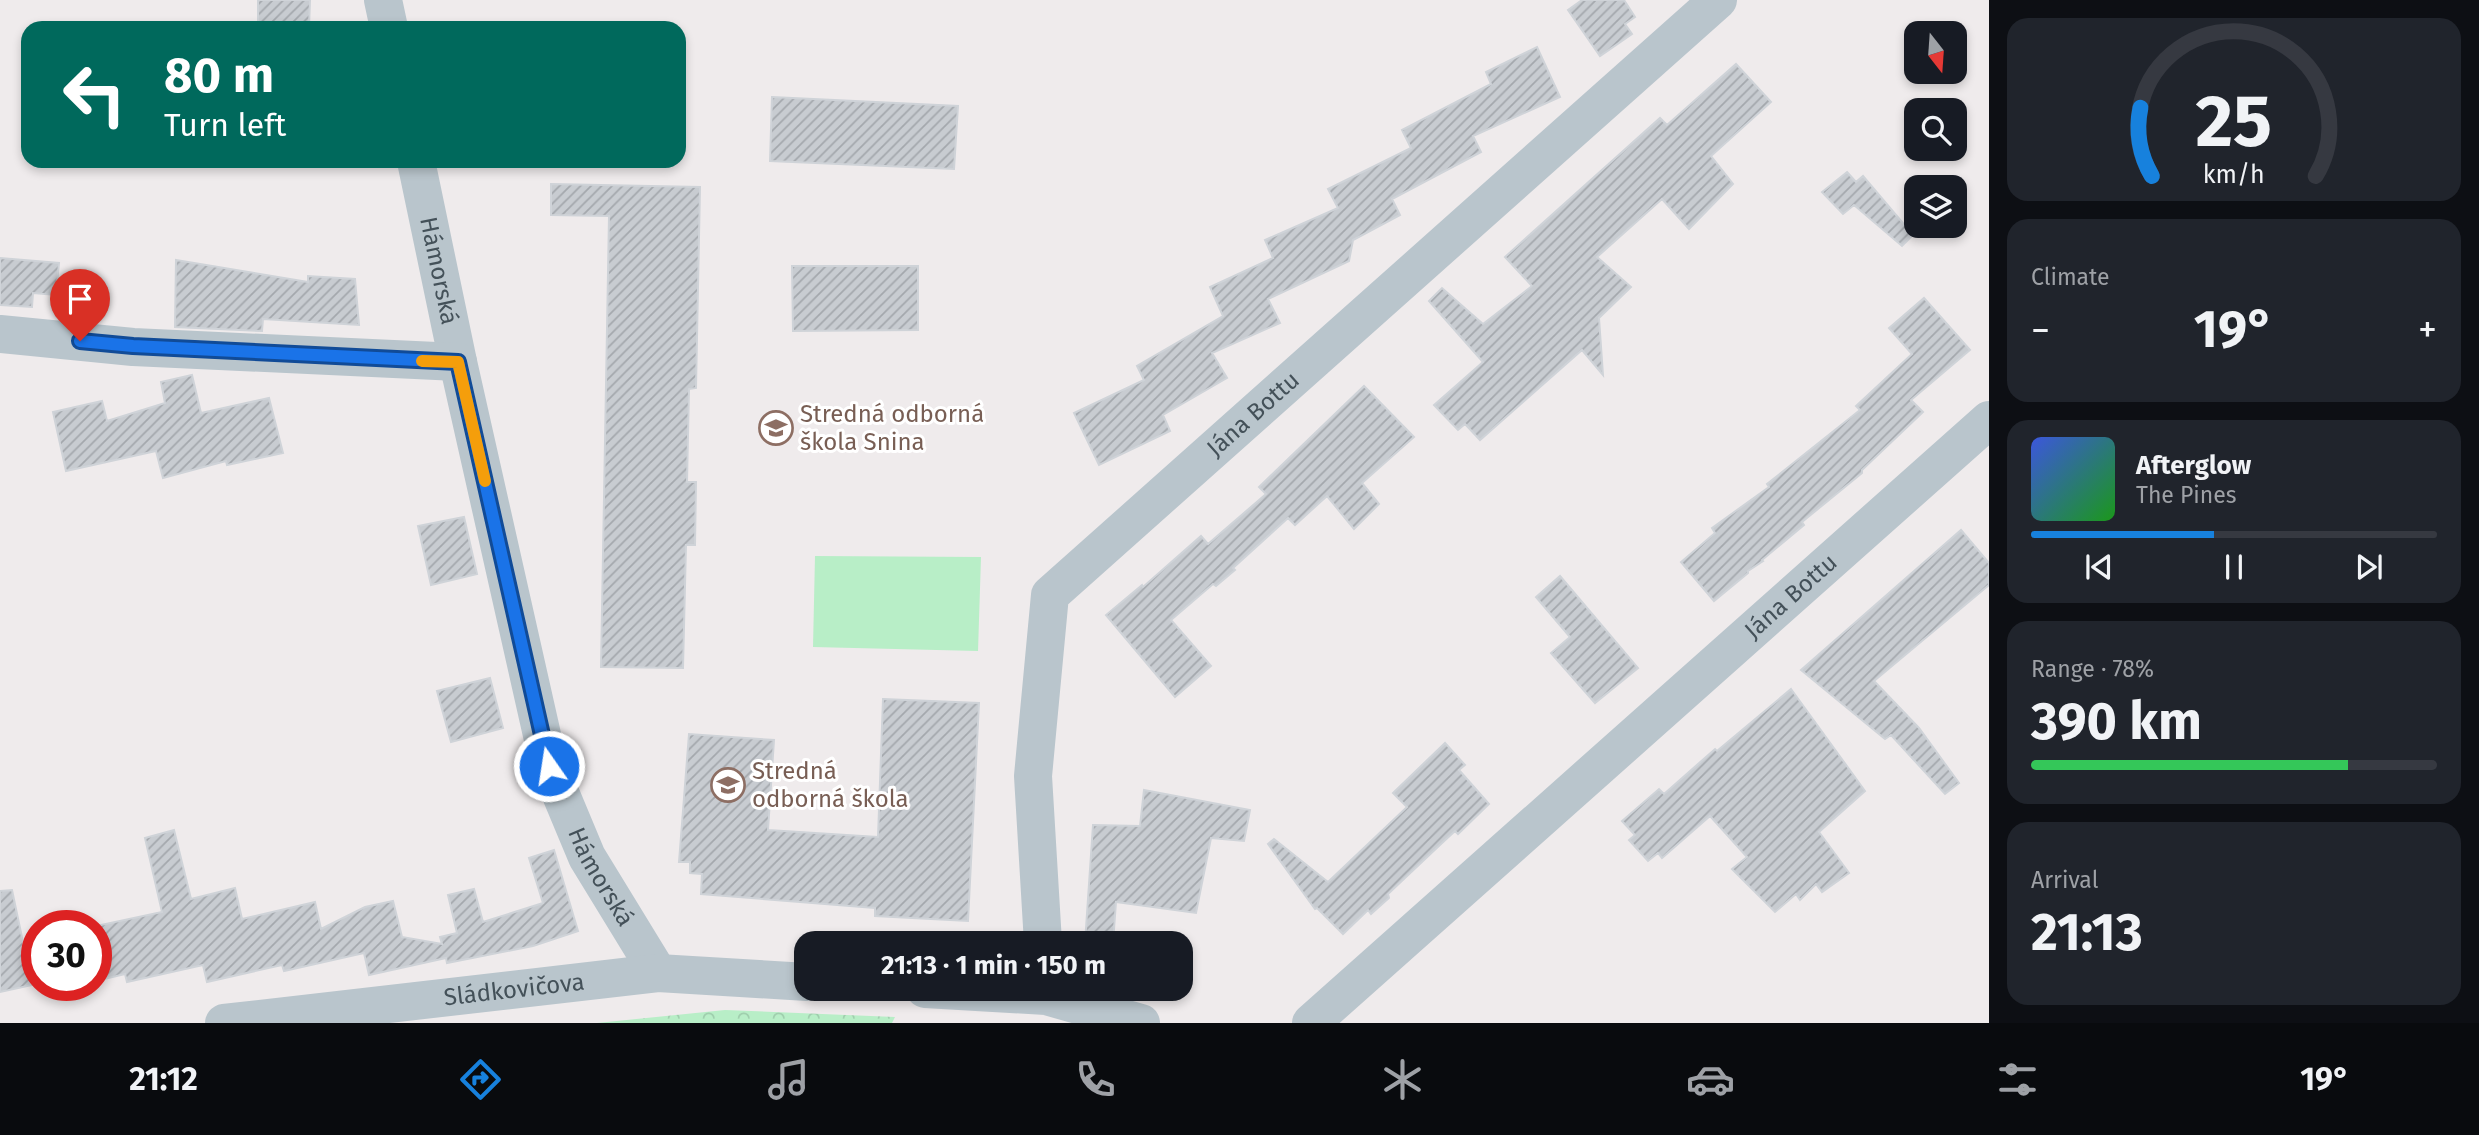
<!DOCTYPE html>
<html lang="en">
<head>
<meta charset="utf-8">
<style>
	body { margin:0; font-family:"Fira Sans",sans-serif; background:#20242c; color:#f1f3f6; height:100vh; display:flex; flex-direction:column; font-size:26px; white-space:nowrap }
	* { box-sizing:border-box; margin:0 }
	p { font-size:23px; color:#9ea1a6 }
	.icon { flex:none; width:38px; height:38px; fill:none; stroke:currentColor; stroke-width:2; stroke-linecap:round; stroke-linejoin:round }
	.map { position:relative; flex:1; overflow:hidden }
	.drawer { display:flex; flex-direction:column; gap:18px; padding:18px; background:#0d0f14; width:490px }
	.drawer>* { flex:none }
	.top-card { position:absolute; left:21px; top:21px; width:665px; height:147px; border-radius:21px; box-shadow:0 4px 10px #0003; background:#00695c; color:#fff; overflow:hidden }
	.needle { width:46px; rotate:163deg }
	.tools { position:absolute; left:1904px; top:21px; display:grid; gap:14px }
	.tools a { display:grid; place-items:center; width:63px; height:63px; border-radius:14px; background:#171b24; box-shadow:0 4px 10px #0003; font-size:35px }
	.speed { position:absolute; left:21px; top:910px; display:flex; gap:14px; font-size:35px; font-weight:700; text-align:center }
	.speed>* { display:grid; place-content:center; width:91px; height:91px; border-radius:50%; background:#171b24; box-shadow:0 4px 10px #0003; line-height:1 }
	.speed .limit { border:10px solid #d22; background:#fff; color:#111 }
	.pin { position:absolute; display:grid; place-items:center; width:60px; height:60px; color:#fff; margin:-72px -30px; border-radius:50% 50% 50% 0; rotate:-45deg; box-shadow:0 0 7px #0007 }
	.pin .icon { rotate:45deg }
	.me { position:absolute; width:77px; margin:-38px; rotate:347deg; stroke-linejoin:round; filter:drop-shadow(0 0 5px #0008) }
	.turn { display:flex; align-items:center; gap:24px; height:147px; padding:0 28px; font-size:32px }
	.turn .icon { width:91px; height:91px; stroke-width:2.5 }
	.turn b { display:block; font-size:49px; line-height:60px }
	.big { font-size:52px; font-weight:700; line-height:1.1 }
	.drawer .card { flex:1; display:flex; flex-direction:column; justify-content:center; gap:10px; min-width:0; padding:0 24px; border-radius:21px; background:#20242c }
	.drawer .dial { align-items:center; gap:0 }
	.dial svg { height:182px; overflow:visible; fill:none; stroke:#363941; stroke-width:7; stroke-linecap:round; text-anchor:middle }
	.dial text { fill:#f1f3f6; stroke:none }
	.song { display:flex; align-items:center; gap:21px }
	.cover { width:84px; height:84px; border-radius:10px; background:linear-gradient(135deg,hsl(230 70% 55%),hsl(120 70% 35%)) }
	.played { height:7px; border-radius:4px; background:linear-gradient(90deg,#1781dd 45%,#363941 45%) }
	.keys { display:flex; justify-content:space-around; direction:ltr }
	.heat { display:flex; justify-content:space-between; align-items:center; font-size:38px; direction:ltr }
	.charge { height:10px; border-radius:5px; background:linear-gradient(90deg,#34c759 78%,#363941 0) }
	.trip { position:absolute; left:794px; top:931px; width:399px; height:70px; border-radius:21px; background:#171b24; box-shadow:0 4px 10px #0003; font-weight:700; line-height:70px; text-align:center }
	.menu { display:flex; height:112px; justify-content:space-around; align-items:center; background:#090b0e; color:#9ea1a6 }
	.menu .icon { width:49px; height:49px }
	.menu .current { color:#1781dd }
	.menu b { font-size:32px; color:#f1f3f6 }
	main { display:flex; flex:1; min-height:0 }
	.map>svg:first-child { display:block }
	.forest { fill:url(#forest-crowns) }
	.garden { fill:#b8eec7 }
	.building { fill:url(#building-hatch); stroke:#cfd3d8; stroke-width:2 }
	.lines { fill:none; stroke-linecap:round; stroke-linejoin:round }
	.street { stroke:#b9c5cc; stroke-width:38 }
	.route-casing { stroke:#114b97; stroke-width:18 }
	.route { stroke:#1a73e8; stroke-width:12 }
	.slow { stroke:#f59e0b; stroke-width:12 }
	.labels { text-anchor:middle; stroke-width:6; stroke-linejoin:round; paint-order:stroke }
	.street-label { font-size:24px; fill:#445159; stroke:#fff }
	.education-label { font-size:24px; fill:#785e54; stroke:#fff; text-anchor:start }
</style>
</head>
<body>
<main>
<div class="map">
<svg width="1989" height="1023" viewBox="0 0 1989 1023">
	<defs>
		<pattern id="forest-crowns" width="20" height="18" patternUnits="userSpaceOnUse" patternTransform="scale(1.75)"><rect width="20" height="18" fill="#b8eec7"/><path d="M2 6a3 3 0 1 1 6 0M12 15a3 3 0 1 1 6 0" fill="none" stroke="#9fcead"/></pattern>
		<pattern id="building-hatch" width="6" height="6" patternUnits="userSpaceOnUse" patternTransform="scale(1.75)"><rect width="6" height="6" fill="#c8ccd1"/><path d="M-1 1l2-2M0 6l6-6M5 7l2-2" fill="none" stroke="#a4a8ad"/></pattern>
	</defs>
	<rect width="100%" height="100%" fill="#efebec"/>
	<!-- forest -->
	<path class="forest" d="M725,1010L895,1017L892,1023H597Z"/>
	<!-- garden -->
	<path class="garden" d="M815,556L981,557L978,651L813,647Z"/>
	<!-- building -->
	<path class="building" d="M258,0H310L309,28H258Z
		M1582,0H1624L1635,17L1625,24L1632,34L1600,56L1568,10Z
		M1537,47L1560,97L1473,136L1481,152L1392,199L1400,215L1353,240L1349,261L1268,299L1280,323L1212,353L1227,378L1163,415L1170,431L1099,465L1074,413L1144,380L1137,366L1223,316L1210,287L1273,258L1265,240L1338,208L1328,189L1411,148L1402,130L1491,84L1486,72Z
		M1736,64L1771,102L1711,156L1733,184L1689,229L1662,199L1597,257L1631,287L1599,318L1603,375L1582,350L1480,440L1465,424L1458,430L1434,405L1483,362L1429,301L1442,288L1483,324L1532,286L1505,257L1660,118L1667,125Z
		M772,97L958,106L954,169L770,161Z
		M1847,172L1856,182L1863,176L1913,235L1902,246L1854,205L1843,214L1822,192Z
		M551,184L700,187L696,388L689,389L687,482H696L695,545H686L683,668L601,667L609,216L551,215Z
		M0,258L59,263L56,295L33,293L32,307L0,305Z
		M176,260L308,282V276L355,279L359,325L263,319L262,331L175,327Z
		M792,266H918V330L793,331Z
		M1924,298L1970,350L1911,400L1923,412L1862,470V473L1802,522L1804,525L1762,560L1763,561L1748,571V573L1714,601L1681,562L1715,533L1712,528L1769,487L1767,484L1860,410L1856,406L1912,354L1889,328Z
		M192,375L201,413L269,398L283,453L227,465L226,461L163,478L156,451L66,471L53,412L102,401L107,421L165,403L161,382Z
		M1364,386L1414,437L1362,483L1379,504L1354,529L1327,496L1295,525L1288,518L1233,568L1235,570L1216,586L1213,584L1171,620L1211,666L1175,697L1106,615L1142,585L1143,587L1201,536L1208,544L1266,494L1259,487Z
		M464,517L477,574L431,585L418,526Z
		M1961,530L1989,563V585L1874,681L1919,728L1959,783L1945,794L1891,735L1885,739L1801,670Z
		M1560,576L1638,668L1595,703L1551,653L1570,637L1536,597Z
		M490,678L503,728L451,742L437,691Z
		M1791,689L1865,791L1819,832L1849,873L1822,892L1816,884L1800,900L1796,894L1775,912L1732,869L1747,857L1710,816L1662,858L1658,853L1648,861L1629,840L1635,835L1622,821L1659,789L1664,794L1715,749L1717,751Z
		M883,699L979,703L968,921L875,916V908L701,894L702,874L690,873V862H679L689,734L774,740L768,830L878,837Z
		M1445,743L1465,765L1459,770L1489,804L1458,834L1455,831L1441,844L1388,894L1389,898L1371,914L1368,910L1343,934L1317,908L1315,909L1268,844L1274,839L1328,882L1407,807L1393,793Z
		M1144,790L1250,810L1244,841L1211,838L1196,913L1116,902L1113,943H1085L1093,825L1140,826Z
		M174,830L191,899L235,888L242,919L315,902L321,929L365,907L393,901L402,937L442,944L440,937L457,933L448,895L474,889L483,922L543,903L529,858L554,850L578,931L533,946L447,963L446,958L369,975L364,953L284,971L282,965L207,982L203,965L127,982L125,974L96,981V926L162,912L145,838Z
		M12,890L32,985L0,992V891Z"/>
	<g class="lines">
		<!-- street -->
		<g class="street">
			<path d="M383,0L389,28"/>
			<path id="s1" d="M416,161L458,362L549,766L587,857L658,973"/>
			<path d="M0,334L133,347L458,362"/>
			<path id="s2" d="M1043,943L1033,776L1050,595L1718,0"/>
			<path d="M925,989L1046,996L1141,1023"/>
			<path id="s3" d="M224,1023L658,973L807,982"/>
			<path id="s4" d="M1311,1023L1989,420"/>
		</g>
	</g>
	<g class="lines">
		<!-- route casing -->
		<g class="route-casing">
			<path id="route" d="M80,341L133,346L458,362L549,766"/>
		</g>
		<!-- route -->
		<use href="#route" class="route"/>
		<!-- slow -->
		<path class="slow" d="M422,361L458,362L485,481"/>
	</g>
	<!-- icons -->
	<defs>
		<g id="school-ring" transform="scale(1.75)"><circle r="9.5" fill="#fff" stroke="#8d6e63" stroke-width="1.5"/><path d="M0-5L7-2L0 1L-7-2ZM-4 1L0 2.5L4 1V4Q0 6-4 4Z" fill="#8d6e63"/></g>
	</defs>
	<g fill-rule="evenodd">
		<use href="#school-ring" x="776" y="428"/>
		<use href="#school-ring" x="728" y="785"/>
	</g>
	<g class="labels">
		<!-- street labels -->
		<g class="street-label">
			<text dy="8" stroke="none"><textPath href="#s1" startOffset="112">Hámorská</textPath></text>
			<text dy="8" stroke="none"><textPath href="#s2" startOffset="621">Jána Bottu</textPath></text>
			<text dy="8" stroke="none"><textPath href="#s4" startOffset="642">Jána Bottu</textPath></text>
			<text dy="8" stroke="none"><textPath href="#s1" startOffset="742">Hámorská</textPath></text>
			<text dy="8" stroke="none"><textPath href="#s3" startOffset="292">Sládkovičova</textPath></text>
		</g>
		<!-- education labels -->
		<g class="education-label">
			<text x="800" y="422">Stredná odborná<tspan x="800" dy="28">škola Snina</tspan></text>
			<text x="752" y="779">Stredná<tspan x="752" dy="28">odborná škola</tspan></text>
		</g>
	</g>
</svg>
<div class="tools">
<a><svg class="needle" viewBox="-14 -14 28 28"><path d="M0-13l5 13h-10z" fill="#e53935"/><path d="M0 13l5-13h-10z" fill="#9ea1a6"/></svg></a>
<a><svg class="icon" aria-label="search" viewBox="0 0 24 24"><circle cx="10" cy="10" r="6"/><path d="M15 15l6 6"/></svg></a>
<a><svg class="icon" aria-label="layers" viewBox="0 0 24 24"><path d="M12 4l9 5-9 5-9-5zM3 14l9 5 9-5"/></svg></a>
</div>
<div class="speed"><div class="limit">30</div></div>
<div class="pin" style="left:80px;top:341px;background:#d93025"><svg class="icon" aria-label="arrive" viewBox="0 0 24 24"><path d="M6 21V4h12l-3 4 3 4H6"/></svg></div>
<svg class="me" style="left:549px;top:766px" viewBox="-20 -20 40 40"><circle r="17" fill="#1a73e8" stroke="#fff" stroke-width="3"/><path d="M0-11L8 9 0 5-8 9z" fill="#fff"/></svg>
<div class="trip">21:13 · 1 min · 150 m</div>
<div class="top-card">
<div class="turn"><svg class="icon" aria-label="left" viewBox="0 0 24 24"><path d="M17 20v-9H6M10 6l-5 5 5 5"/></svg><div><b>80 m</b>Turn left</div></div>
</div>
</div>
<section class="drawer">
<div class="card dial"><svg viewBox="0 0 100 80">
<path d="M14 69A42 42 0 1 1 86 69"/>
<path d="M14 69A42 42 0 0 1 9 39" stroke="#1781dd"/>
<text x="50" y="56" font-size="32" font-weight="700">25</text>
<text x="50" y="72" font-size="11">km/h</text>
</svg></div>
<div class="card"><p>Climate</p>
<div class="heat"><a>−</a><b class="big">19°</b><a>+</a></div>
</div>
<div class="card">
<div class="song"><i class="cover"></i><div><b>Afterglow</b><p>The Pines</p></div></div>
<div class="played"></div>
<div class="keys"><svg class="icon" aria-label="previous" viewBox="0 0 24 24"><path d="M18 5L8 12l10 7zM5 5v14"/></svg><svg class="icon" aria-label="pause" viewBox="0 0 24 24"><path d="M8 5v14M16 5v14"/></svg><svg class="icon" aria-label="next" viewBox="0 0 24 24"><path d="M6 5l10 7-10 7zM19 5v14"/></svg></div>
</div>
<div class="card"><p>Range · 78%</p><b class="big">390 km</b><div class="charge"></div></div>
<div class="card"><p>Arrival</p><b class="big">21:13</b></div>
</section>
</main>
<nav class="menu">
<b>21:12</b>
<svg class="icon current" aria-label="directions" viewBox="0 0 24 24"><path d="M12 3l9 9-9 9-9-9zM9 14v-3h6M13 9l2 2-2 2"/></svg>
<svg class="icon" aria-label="music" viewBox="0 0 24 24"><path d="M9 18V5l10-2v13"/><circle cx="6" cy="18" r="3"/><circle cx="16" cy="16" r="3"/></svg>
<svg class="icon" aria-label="phone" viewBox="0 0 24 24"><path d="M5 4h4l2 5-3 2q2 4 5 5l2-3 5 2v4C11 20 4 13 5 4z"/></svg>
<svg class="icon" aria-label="climate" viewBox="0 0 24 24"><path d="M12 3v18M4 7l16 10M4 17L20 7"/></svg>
<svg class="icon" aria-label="car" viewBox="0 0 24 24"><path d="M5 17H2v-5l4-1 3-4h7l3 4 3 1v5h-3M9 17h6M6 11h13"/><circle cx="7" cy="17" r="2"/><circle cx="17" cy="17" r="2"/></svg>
<svg class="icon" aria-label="filters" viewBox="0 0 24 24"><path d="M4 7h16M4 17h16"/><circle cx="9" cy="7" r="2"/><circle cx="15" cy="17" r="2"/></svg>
<b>19°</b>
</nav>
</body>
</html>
